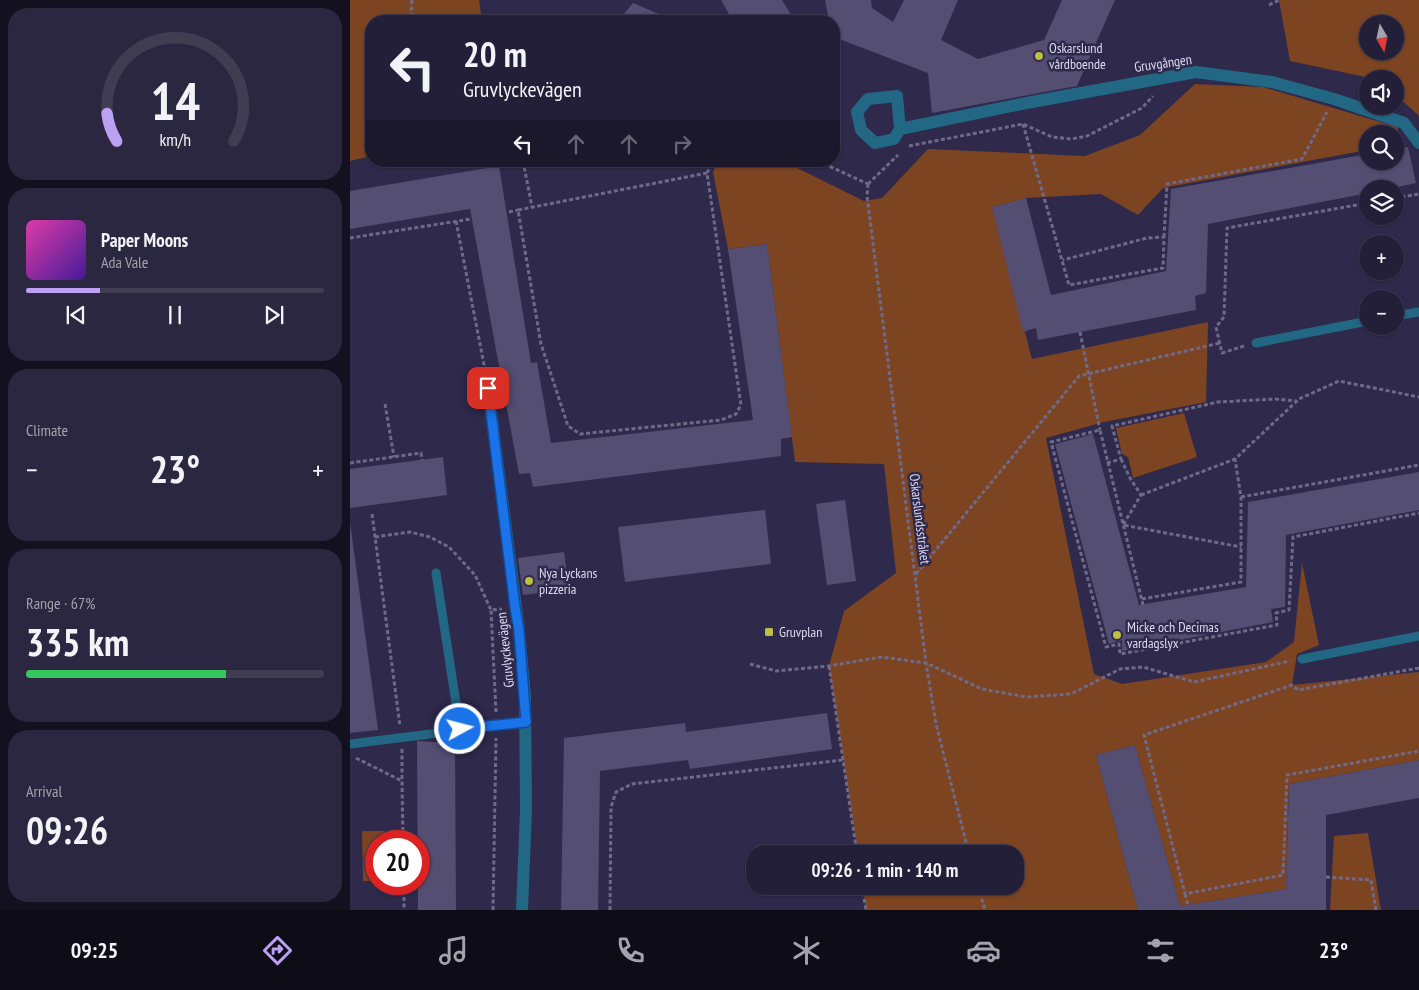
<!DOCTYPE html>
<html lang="en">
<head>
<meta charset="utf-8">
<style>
	body { margin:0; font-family:"PT Sans Narrow",sans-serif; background:#2b2740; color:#f1f3f6; height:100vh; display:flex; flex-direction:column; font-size:19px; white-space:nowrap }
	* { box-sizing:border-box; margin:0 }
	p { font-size:16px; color:#a3a2ae }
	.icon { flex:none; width:28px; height:28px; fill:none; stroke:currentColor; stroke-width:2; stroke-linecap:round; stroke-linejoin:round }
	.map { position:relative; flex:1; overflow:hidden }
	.details { display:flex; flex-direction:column; gap:8px; padding:8px; background:#13111f; width:350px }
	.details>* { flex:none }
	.top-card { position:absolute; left:15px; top:15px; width:475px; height:152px; border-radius:20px; box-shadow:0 1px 4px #0004,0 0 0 1px #403d53; background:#231f38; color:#f1f3f6; overflow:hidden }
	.needle { width:32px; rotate:171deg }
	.controls { position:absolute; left:1009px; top:15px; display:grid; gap:10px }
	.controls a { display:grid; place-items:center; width:45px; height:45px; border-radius:50%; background:#231f38; box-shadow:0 1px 4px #0004,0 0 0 1px #403d53; font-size:25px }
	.speed { position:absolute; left:15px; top:830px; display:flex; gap:10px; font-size:25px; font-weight:700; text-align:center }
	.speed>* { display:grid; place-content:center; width:65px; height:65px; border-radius:50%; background:#231f38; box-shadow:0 1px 4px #0004,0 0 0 1px #403d53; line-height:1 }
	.speed .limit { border:8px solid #d22; background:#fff; color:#111 }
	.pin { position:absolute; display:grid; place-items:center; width:42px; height:42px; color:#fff; margin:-21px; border-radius:10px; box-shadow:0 2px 8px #0006 }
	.me { position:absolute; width:55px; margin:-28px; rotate:83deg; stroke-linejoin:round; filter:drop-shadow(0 0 4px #0008) }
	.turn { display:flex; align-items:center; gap:18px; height:105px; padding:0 15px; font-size:22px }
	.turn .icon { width:65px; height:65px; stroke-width:2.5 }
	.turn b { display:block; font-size:35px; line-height:42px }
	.lanes { display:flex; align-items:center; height:48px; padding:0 15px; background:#0003; justify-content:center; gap:25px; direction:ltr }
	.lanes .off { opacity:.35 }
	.big { font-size:38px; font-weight:800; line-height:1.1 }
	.details .widget { flex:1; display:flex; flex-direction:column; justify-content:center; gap:8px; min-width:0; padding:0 18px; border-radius:20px; background:#2b2740 }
	.details .dial { align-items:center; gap:0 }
	.dial svg { height:130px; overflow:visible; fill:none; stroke:#403d53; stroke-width:7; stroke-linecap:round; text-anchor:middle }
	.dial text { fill:#f1f3f6; stroke:none }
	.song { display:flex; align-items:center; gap:15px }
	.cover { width:60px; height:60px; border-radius:8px; background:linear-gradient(135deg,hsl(320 70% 55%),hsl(260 70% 35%)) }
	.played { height:5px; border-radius:2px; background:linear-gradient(90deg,#bca0f2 25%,#403d53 25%) }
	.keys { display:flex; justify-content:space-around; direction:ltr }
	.heat { display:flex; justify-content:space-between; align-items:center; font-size:28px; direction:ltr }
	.charge { height:8px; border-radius:4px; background:linear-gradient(90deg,#34c759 67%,#403d53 0) }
	.trip { position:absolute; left:396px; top:845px; width:278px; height:50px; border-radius:20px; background:#231f38; box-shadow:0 1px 4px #0004,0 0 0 1px #403d53; font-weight:800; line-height:50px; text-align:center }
	.menu { display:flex; height:80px; justify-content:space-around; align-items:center; background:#0e0c16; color:#a3a2ae }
	.menu .icon { width:35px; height:35px }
	.menu .on { color:#bca0f2 }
	.menu b { font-size:22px; color:#f1f3f6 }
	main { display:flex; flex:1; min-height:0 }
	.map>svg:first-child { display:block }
	.green { fill:#7d4422; fill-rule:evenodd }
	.building { fill:#534e72 }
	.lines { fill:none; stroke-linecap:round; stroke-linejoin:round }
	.path { stroke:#6f6a88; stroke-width:3; stroke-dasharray:4 2.5; stroke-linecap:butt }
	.lane { stroke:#226784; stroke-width:9 }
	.street { stroke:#226784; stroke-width:12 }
	.route-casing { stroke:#114b97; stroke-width:12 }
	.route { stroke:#1a73e8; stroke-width:9 }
	.poi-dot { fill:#bebf42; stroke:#2f294b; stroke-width:2 }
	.labels { text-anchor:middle; stroke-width:5; stroke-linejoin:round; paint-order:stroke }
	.poi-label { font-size:14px; fill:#dddbf1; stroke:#2f294b; text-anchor:start }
	.street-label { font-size:14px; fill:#dddbf1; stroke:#2f294b }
</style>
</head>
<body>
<main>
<section class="details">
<div class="widget dial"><svg viewBox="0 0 100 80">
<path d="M14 69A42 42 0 1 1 86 69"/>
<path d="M14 69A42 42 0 0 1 8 52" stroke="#bca0f2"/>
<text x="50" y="56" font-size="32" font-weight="700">14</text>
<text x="50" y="72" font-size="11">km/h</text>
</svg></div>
<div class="widget">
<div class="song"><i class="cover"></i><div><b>Paper Moons</b><p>Ada Vale</p></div></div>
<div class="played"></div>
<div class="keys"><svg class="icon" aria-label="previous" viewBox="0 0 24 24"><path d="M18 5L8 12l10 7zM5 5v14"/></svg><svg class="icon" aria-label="pause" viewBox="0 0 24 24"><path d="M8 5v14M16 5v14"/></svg><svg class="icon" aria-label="next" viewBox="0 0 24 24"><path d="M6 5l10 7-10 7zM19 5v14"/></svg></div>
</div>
<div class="widget"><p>Climate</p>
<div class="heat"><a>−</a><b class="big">23°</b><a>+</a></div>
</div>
<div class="widget"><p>Range · 67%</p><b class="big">335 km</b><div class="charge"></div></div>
<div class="widget"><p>Arrival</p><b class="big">09:26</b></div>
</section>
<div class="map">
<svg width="1069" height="910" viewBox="0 0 1069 910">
	<rect width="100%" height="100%" fill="#2f294b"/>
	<!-- green -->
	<path class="green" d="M0,0H129L132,21H21V156L0,161Z
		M929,0H1069V116L1045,94V79H1025L940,61ZM1018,24H1045V51H1018Z
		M845,84L913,87L1047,127L1052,143L1045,145V134H1018L1017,150L813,188L788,215L751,194L676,198L642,207L682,359L858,322L856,402L754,422L696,438L744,674L772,684L916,662L944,642L952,563L969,645L947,654L942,685L1069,672V760L939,784L936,889L830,906L785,745L746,755L788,910H516L513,886H665V854H508L479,666L494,611L546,573L534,464L445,462L417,244L378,249L363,172L368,161H433L514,201L532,198L578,149L735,156L790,135Z
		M834,413L847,457L783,478L778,457L772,454L766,428Z
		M12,831H42V841H26V881H13Z
		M1018,833L1031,910H980L984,836Z"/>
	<!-- building -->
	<path class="building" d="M371,0H432L445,21H383Z
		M475,0H521L522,8L543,22L554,0H608L591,40L628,59L694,40L712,0H765L727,86L582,113L578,73L484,37V21H479Z
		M283,3L325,21H268Z
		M1058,147L1066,183L1039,189H1018V193L858,224L856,293L845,296L846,310L688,340L686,328L673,332L642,207L676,198L701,295L816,271L821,189L1018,154V161H1045V149Z
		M149,166L181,363L187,362L201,443L403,420L378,249L417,244L442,437L431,439V456L183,487L180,473L169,474L120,209L0,229V191Z
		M743,434L789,605L896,587L898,502L1069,472V510L936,535L935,607L921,609L923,622L772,651V640L759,644L705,444Z
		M93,457L97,495L0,508V469Z
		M495,500L506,581L477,585L466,504Z
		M415,510L421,564L275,582L268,527Z
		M0,522L28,730L0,733Z
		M214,552L219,589L173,595L168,558Z
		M477,713L482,749L340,769L338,760L250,771L248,910H211L214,738L335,723L336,732Z
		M67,741L105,743L106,910H68Z
		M785,745L830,906L936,889L939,784L1069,760V798L976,815V910H788L746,755Z"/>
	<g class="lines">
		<!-- path -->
		<path class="path" d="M62,0L61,16L64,21
			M919,5L929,0
			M673,124L719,285L813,268L814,237L797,238L713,260
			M559,146L673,124L702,137L721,139L737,136L792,108L803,96
			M173,161L182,207
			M468,161L518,184
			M357,173L168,210L191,344L218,426L230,434L371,420L386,414L391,405L357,173L363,161
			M518,184L517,196L576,663L586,724L619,854
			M518,184L548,155
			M1045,198L1069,194
			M159,212L168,210
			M106,221L136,375
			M814,237L817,184L952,159L977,112
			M0,238L121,219
			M730,332L750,430
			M894,346L872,353L866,327L874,317L877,228L1018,203
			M35,404L44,457
			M771,459L780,478L791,495L773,525L891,547
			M0,463L71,453L72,460
			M757,463L771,459L762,426L868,402L925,399L946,401
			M791,495L885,459
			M891,497L1069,465
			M22,514L50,726
			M25,537L60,532L80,537L99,547L125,575L141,610
			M566,574L729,376L870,343
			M792,599L891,582V497L885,459L949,399L989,381L1069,397
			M793,605L750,430L701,442L756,647L769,644L770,654L927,625L926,613L939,610L943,537L1069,513
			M400,664L426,671L479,666L531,657L576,663L632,689L676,697L721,694L770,669L793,667L844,682L940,661
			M479,666L507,854
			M1069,668L948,690L942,685L794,735L835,894L933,875L937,775L1069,751
			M146,712L141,610L152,609
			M52,749V781
			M6,758L52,781L53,841
			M976,877L1021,880L1026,910
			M54,884V910
			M512,886L516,910
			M628,886L635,910
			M835,894L838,905
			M143,910L146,738
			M260,910L261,807L266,792L282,784L493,760"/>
		<!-- lane -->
		<path class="lane" d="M1045,316L1069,312
			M906,343L1018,321
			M86,573L110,729
			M952,659L1069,636
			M0,744L176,722"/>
		<!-- street -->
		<path class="street" d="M550,129L547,96L518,99L507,112L511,130L525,143L544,139L550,129L671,104L846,72L922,82L984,99L1054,123L1069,143
			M138,388L169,631L175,696L176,810L172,910"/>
	</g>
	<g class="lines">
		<!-- route casing -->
		<g class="route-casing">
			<path id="route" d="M110,729L176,722L169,631L165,607L138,388"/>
		</g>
		<!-- route -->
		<use href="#route" class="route"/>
	</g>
	<!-- markers -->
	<g class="poi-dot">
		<circle cx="689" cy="56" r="5"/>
		<circle cx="179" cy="581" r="5"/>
		<rect x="414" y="627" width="10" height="10" rx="2.5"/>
		<circle cx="767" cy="635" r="5"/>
	</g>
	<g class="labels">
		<!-- poi labels -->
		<g class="poi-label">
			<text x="699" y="53">Oskarslund<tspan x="699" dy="16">vårdboende</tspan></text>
			<text x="189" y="578">Nya Lyckans<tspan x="189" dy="16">pizzeria</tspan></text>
			<text x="777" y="632">Micke och Decimas<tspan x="777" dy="16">vardagslyx</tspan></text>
			<text x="429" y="637">Gruvplan</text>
		</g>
		<!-- street labels -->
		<g class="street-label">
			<text transform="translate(813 63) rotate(-8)" y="5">Gruvgången</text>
			<text transform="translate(570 519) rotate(83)" y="5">Oskarslundsstråket</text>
			<text transform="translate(155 650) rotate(-96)" y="5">Gruvlyckevägen</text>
		</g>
	</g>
</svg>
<div class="controls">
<a><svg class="needle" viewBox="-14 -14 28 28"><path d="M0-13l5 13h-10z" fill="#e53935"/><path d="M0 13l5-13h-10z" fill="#a3a2ae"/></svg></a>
<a><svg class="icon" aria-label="sound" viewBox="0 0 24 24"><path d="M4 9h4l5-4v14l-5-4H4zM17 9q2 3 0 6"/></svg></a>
<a><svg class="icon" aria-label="search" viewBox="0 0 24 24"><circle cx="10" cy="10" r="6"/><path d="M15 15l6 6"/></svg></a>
<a><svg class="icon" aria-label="layers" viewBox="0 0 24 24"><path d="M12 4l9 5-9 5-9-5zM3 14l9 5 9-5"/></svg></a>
<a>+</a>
<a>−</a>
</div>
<div class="speed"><div class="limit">20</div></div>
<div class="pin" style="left:138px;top:388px;background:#d93025"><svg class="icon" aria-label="arrive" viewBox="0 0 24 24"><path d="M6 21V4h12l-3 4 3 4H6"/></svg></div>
<svg class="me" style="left:110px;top:729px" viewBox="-20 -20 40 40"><circle r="17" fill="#1a73e8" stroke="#fff" stroke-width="3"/><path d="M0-11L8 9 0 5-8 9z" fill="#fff"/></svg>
<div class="trip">09:26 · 1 min · 140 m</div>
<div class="top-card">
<div class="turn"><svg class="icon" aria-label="left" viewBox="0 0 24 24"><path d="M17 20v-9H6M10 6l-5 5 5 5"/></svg><div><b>20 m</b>Gruvlyckevägen</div></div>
<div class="lanes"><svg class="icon" aria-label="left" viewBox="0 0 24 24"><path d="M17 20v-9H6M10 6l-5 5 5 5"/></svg><svg class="icon off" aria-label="ahead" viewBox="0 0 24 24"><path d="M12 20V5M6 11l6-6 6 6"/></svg><svg class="icon off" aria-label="ahead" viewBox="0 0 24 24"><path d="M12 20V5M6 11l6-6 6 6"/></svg><svg class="icon off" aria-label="right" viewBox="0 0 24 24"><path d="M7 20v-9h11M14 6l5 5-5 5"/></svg></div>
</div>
</div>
</main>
<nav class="menu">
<b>09:25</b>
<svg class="icon on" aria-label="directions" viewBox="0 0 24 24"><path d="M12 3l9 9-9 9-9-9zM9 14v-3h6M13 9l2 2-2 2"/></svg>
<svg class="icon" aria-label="music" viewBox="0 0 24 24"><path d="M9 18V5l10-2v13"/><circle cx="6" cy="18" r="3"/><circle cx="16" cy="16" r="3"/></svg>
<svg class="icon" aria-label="phone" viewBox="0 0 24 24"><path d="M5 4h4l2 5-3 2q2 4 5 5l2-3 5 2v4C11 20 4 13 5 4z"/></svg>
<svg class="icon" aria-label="climate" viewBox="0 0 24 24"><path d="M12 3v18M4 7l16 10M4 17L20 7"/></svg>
<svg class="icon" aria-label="car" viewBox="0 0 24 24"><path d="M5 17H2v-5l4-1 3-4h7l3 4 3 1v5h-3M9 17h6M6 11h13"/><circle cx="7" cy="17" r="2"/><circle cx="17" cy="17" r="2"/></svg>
<svg class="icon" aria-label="filters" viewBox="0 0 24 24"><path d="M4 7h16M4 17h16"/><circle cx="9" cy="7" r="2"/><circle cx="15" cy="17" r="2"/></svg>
<b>23°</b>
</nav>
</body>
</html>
